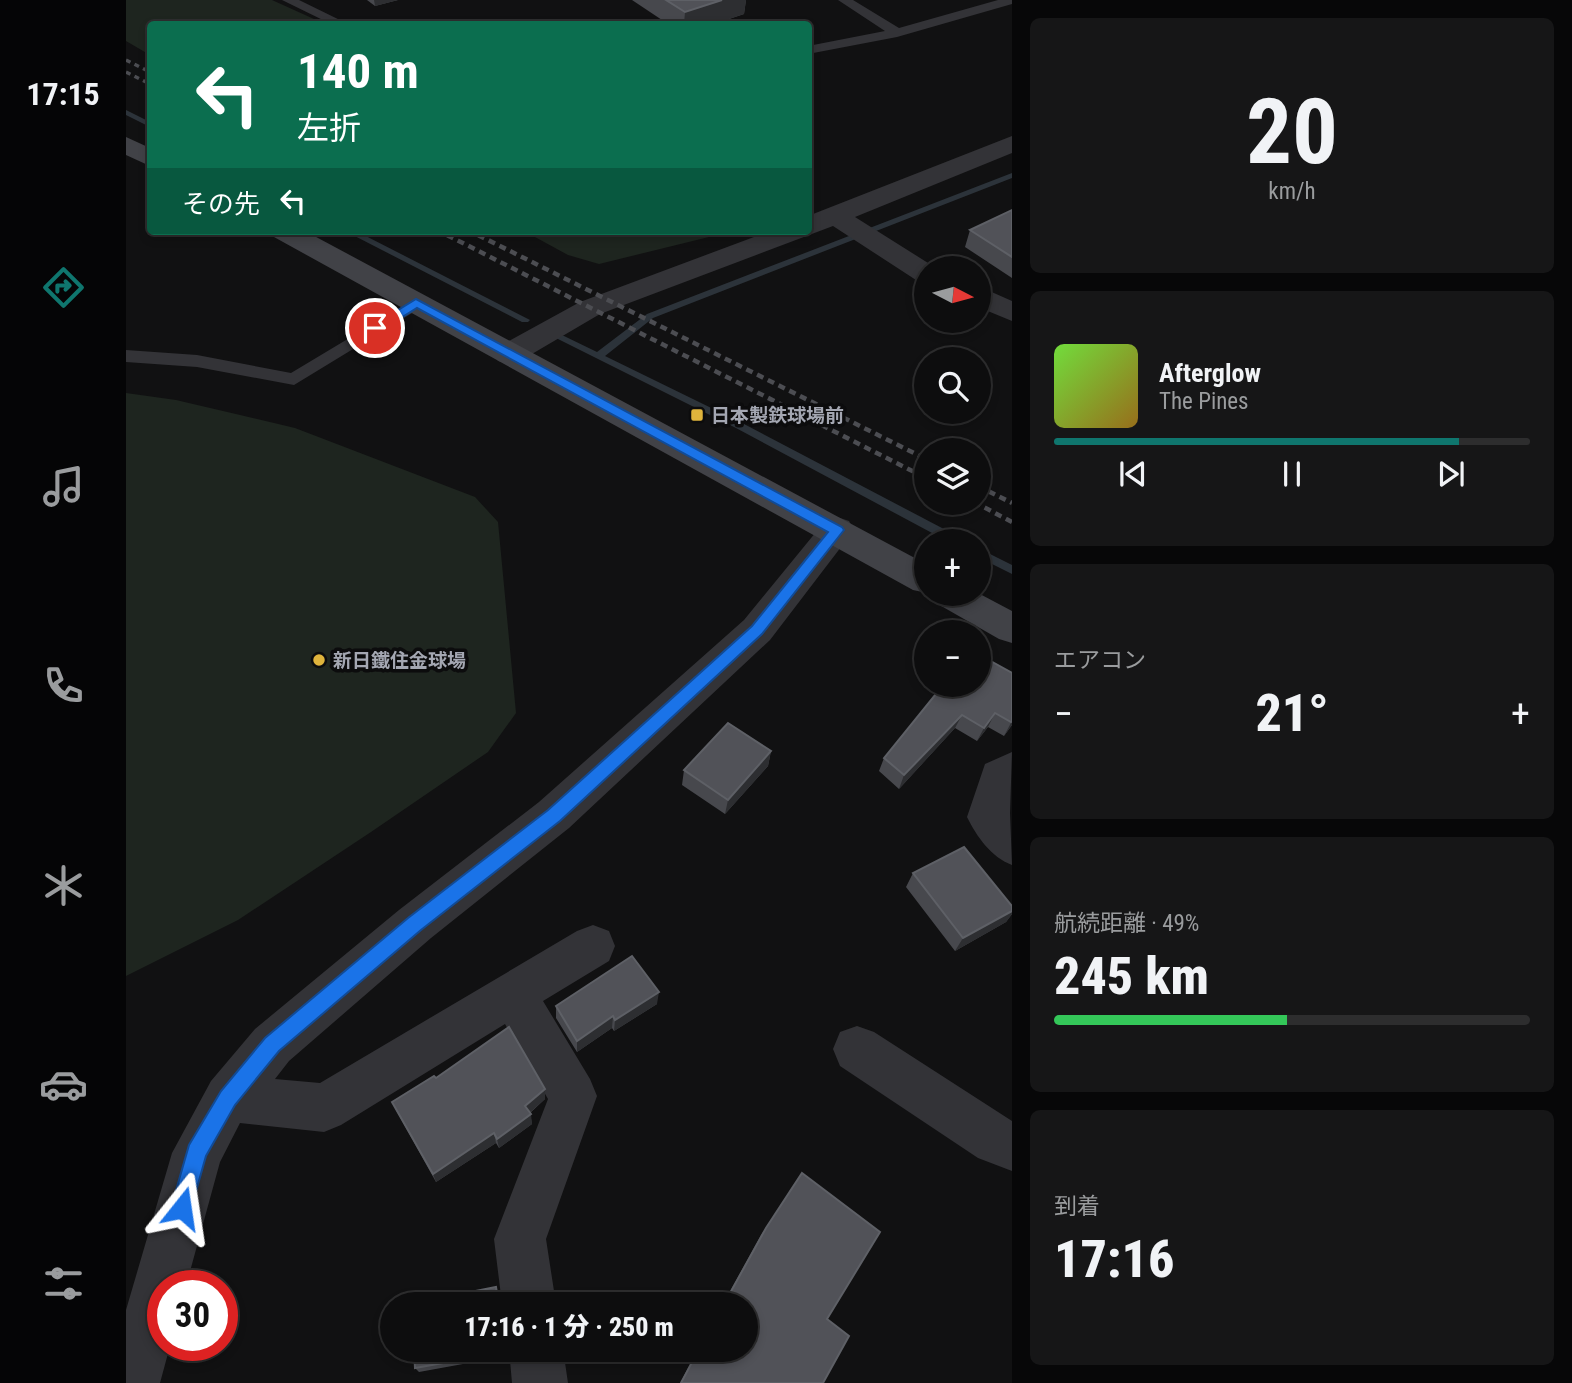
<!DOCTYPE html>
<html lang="ja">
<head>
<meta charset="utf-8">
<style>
	body { margin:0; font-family:"Roboto Condensed","Noto Sans JP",sans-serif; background:#161617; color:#f1f3f6; height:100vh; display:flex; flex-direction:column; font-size:26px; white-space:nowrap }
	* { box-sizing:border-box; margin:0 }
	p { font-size:23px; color:#9a9c9e }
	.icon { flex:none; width:38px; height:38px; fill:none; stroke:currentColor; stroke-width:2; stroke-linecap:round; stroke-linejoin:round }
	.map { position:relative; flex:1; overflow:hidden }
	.panel { display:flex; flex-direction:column; gap:18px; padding:18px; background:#070708; width:560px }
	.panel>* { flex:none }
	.guide { position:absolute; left:21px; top:21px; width:665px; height:214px; border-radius:7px; box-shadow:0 4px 10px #0003,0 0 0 2px #2d2d2e; background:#0b6e4f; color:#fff; overflow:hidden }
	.needle { width:46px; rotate:96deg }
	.fabs { position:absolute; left:788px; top:256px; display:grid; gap:14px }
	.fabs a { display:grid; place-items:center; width:77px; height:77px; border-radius:50%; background:#0d0d0e; box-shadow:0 4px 10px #0003,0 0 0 2px #2d2d2e; font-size:35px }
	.speed { position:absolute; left:21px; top:1270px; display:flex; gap:14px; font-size:35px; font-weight:700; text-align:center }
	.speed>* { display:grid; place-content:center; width:91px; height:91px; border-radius:50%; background:#0d0d0e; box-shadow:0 4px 10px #0003,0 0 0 2px #2d2d2e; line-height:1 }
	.speed .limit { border:10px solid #d22; background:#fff; color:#111 }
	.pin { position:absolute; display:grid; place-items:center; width:60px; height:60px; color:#fff; margin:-30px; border:4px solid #fff; border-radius:50%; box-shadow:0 2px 7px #0007 }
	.me { position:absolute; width:77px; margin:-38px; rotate:15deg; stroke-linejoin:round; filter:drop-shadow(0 0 5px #0008) }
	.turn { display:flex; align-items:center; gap:24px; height:147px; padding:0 35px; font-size:32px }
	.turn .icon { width:91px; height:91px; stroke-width:2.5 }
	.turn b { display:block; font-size:49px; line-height:60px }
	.then { display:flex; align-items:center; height:66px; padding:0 35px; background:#0003; gap:14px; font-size:26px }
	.big { font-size:52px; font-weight:800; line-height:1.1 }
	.panel .card { flex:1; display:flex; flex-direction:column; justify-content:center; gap:10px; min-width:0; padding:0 24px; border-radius:10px; background:#161617 }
	.panel .dial { align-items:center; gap:0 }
	.dial b { font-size:91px; line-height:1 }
	.song { display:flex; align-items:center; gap:21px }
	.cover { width:84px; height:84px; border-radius:10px; background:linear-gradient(135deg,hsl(100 70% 55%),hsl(40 70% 35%)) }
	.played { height:7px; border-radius:4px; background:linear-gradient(90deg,#0f766e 85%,#2d2d2e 85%) }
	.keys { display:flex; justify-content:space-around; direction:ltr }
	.heat { display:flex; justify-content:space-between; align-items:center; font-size:38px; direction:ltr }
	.charge { height:10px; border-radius:5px; background:linear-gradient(90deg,#34c759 49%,#2d2d2e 0) }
	.trip { position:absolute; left:254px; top:1292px; width:378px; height:70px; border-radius:35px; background:#0d0d0e; box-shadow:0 4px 10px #0003,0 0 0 2px #2d2d2e; font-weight:800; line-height:70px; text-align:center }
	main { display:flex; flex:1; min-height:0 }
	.dock { display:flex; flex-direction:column; width:126px; justify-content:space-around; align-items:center; background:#050506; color:#9a9c9e }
	.dock .icon { width:49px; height:49px }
	.dock .current { color:#0f766e }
	.dock b { font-size:32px; color:#f1f3f6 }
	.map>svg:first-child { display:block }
	.green { fill:#1e251f }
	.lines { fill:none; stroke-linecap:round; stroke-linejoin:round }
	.stream { fill:#2c333a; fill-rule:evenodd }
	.lane { fill:#333337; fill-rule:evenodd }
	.street { fill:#333337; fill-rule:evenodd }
	.secondary { fill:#414247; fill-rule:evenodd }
	.rail-far1 { stroke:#4c4d52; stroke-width:3.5; stroke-dasharray:5 4.5; stroke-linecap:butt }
	.rail { stroke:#4c4d52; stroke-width:4.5; stroke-dasharray:7 5; stroke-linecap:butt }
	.wall { fill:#47484d }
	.shaded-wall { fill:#2d2e31 }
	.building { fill:#515258; stroke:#5e6066; stroke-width:2 }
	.route { fill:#1a73e8; stroke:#114b97; stroke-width:2 }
	.poi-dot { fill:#dfb43c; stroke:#0c0c0d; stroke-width:2.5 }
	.labels { text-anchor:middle; stroke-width:7; stroke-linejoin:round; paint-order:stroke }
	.poi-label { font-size:19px; font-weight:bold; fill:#a4a7b2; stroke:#0c0c0d; text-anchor:start }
</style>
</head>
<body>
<main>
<nav class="dock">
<b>17:15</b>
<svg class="icon current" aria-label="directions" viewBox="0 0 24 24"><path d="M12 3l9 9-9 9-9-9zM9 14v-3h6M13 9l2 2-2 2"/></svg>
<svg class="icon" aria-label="music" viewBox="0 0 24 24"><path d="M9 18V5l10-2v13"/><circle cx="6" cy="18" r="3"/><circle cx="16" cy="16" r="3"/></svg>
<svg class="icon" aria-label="phone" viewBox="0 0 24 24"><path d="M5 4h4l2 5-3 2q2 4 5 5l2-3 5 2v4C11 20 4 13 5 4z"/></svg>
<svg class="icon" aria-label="climate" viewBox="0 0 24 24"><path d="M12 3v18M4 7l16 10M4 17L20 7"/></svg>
<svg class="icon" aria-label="car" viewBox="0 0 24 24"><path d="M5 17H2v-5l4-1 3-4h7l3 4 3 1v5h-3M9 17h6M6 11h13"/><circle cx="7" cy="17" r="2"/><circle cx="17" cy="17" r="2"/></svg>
<svg class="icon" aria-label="filters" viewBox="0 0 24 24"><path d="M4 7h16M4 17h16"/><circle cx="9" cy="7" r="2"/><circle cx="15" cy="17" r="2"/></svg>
</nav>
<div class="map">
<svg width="886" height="1383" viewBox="0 0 886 1383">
	<rect width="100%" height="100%" fill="#111112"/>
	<!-- green -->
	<path class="green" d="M0,0H146L199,24H24V55L0,41Z
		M398,231H587V236L473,264L442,255Z
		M0,393L50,400L169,428L349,497L372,522L390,713L362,752L245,832L112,920L0,976Z"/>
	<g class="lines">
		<!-- stream -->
		<path class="stream" d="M0,110L24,122V127L0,115Z
			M886,173V178L527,318L479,356L618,424L835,538L836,541H821L610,428L430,338L435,335L438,336L471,352L521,314Z
			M219,231H230L404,320L402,322H396Z
			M852,548L886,565V574L852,557Z"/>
		<!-- lane -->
		<path class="lane" d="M156,0H173L222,24H205Z
			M712,0H727L773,28L872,0H886V4L771,37L682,54V46L759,31Z
			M290,298L299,303L296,307L168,385L71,367L0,362V350L71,355L165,373Z"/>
		<!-- street -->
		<path class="street" d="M886,136V153L729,217L810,268H800V282L790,280L707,226L474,314L394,361L383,364L372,361L368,354L372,347L454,302L644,231H682V216Z
			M852,286L886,301V321L852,307Z
			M711,517L723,521L728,530L644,640L443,828L305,938L163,1061L149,1079L194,1083L451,931L467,925L483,931L489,946L483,961L417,1001L464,1079L471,1096L420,1239L430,1304H376L368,1239L422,1099L379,1024L215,1125L198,1132L114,1123L94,1162L60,1286H37V1346H44L34,1383H0V1310L46,1153L85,1081L129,1029L273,910L413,802L618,620L699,521Z
			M886,752L884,813L886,865C865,857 851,837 841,817L859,764Z
			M731,1026L748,1032L886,1121V1171L852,1158L714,1066L707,1049L714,1032Z
			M383,1349H437L442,1383H386Z"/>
		<!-- secondary -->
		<path class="secondary" d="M0,137L24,148V166L0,155Z
			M144,231H179L800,564L801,593L787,590L148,237Z
			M805,593H852L886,611V643L873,639L810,603Z"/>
		<!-- rail-far1 -->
		<path class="rail-far1" d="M0,60L24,72
			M0,72L24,84
			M313,231L324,237
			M344,231L355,237"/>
		<!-- rail -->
		<path class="rail" d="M321,235L800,478
			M352,235L800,459
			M852,486L886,503
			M848,502L886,522"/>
	</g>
	<!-- wall -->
	<path class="wall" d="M241,0H272L249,6Z
		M506,0H620L618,14L588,24H542Z
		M886,210V278L839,247L844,230Z
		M886,673V725L878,736L862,727L851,741L829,728L773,789L753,771L758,758Z
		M645,751L642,766L599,814L556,785L558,770Z
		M787,873L886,906V914L880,922L829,951L780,887Z
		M531,1004L488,1031L486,1028L451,1052L430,1018V1006Z
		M419,1089V1099L404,1113L406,1124L373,1148L370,1143L310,1182L271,1112L266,1102Z
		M676,1173L701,1319L697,1383H554L572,1349H620V1304H597L635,1235Z
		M288,1349H381V1356L293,1372L289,1368Z"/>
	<!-- shaded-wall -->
	<path class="shaded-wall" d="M248,0H272L249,6Z
		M596,0H620L618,14L588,24H558L559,12Z
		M869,713L862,727L851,741L858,728Z
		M836,715L829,728L773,789L778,775Z
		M886,721V725L878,736Z
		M645,751L642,766L599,814L602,800Z
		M886,911V914L880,922L829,951L837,938Z
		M533,992L531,1004L488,1031L489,1020Z
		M487,1016L486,1028L451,1052V1041Z
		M419,1089V1099L400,1116L399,1106Z
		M405,1114L406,1124L373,1148L371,1139Z
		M368,1133L370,1143L310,1182L307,1174Z"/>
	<!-- building -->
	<path class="building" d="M540,0H596L559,12Z
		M886,210V257L844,230Z
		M852,654L886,673V721L885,722L869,713L858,728L836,715L778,775L758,758L818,684H852Z
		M602,723L645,751L602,800L558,770Z
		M838,847L886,906V911L837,938L787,873Z
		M506,956L533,992L489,1020L487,1016L451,1041L430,1006Z
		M383,1027L419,1089L399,1106L405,1114L371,1139L368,1133L307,1174L266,1102L308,1076L310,1078Z
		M676,1173L754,1232L701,1319L723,1336L697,1383H555L573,1349H620V1304H598L640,1228Z
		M370,1287L372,1300L382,1301V1304H284Z
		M288,1349H379V1352L289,1368Z"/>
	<!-- route -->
	<path class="route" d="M290,299L716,527L718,530L636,634L434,821L295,930L153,1051L109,1105L80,1156L63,1216L56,1219L49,1216L45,1208L63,1145L95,1091L139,1038L282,918L422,810L626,626L702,532L291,308L254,331H245L243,328Z"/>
	<!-- markers -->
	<g class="poi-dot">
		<rect x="564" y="408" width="14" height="14" rx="3.5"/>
		<circle cx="193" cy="660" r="7"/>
	</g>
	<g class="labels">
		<!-- poi labels -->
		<g class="poi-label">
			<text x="585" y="422">日本製鉄球場前</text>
			<text x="207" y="667">新日鐵住金球場</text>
		</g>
	</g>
</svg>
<div class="fabs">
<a><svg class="needle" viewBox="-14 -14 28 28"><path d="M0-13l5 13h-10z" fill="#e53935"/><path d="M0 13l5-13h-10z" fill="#9a9c9e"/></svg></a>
<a><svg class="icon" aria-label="search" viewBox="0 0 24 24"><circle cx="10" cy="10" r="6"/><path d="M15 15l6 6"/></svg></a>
<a><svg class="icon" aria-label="layers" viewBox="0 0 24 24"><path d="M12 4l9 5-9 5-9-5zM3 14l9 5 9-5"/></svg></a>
<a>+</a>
<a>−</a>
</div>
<div class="speed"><div class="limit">30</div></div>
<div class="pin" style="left:249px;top:328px;background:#d93025"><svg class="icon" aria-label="arrive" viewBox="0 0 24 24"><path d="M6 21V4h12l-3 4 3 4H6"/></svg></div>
<svg class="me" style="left:56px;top:1208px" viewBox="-20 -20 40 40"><path d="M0-17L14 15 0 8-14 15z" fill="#1a73e8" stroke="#fff" stroke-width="4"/></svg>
<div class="trip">17:16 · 1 分 · 250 m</div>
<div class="guide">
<div class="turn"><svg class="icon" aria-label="left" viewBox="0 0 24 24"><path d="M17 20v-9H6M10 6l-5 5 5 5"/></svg><div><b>140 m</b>左折</div></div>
<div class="then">その先<svg class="icon" aria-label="left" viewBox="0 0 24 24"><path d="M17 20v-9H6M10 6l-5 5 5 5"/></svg></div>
</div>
</div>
<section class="panel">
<div class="card dial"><b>20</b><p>km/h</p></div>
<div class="card">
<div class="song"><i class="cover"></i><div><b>Afterglow</b><p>The Pines</p></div></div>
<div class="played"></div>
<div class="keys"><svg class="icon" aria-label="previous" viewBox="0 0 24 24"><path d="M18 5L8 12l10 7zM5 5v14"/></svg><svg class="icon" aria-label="pause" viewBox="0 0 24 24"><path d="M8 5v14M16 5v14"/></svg><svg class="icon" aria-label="next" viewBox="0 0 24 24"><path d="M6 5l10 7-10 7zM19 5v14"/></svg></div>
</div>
<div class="card"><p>エアコン</p>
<div class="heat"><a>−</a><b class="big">21°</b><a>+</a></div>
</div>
<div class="card"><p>航続距離 · 49%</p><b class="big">245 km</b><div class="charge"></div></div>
<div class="card"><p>到着</p><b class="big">17:16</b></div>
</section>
</main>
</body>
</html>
